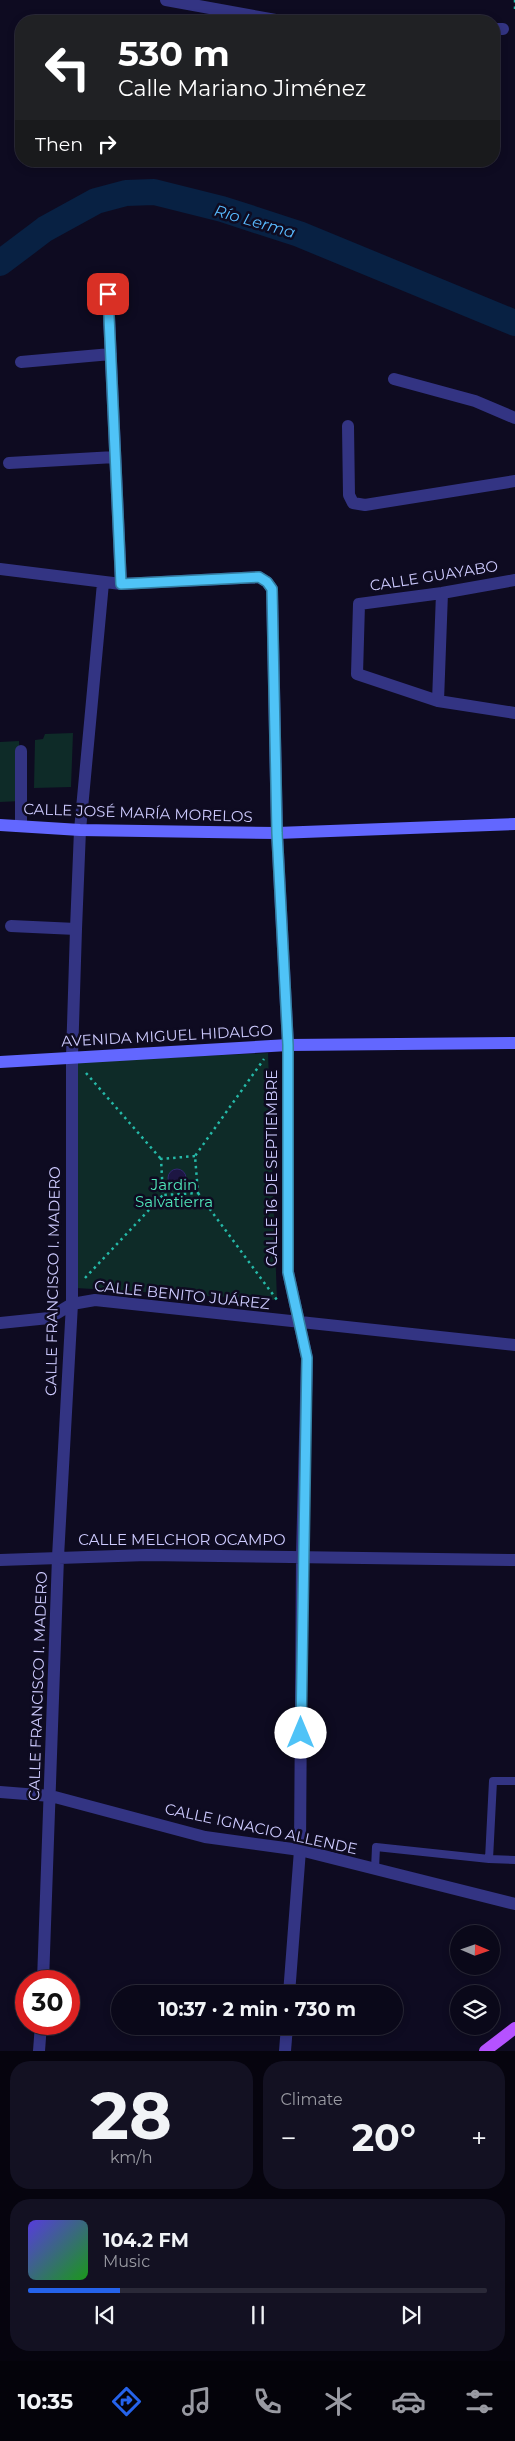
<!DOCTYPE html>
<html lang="en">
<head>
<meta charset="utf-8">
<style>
	body { margin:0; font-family:Montserrat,sans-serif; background:#131122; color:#f1f3f6; height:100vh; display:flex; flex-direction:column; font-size:19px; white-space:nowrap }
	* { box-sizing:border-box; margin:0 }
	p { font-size:16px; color:#999aa2 }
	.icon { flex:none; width:28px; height:28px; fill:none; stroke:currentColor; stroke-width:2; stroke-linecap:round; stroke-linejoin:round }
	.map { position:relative; height:2051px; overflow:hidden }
	.details { display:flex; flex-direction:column; gap:10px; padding:10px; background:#06040e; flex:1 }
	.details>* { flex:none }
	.hud { position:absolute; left:15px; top:15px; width:485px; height:152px; border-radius:20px; box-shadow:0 2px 8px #0003,0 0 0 1px #2a2938; background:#202124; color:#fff; overflow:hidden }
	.needle { width:32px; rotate:92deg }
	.buttons { position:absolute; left:450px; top:1925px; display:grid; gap:10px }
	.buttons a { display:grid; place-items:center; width:50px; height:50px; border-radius:50%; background:#0a0819; box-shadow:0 2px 8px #0003,0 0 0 1px #2a2938; font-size:25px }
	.speed { position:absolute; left:15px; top:1970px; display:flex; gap:10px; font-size:25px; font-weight:700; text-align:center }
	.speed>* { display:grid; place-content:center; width:65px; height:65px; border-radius:50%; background:#0a0819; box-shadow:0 2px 8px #0003,0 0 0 1px #2a2938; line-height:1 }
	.speed .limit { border:8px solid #d22; background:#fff; color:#111 }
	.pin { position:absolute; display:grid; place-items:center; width:42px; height:42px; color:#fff; margin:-21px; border-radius:10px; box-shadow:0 2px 8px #0006 }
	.me { position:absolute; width:55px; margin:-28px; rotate:0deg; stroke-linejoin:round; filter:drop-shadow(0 0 4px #0008) }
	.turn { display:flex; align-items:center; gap:18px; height:105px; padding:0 20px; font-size:22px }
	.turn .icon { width:65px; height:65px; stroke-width:2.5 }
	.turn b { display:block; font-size:35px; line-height:42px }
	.then { display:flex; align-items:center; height:48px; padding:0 20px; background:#0003; gap:10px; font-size:19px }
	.big { font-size:38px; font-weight:700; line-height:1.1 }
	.details .widget { flex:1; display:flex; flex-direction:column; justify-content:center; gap:8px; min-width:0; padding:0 18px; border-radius:20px; background:#131122 }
	.details .dial { align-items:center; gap:0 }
	.dial b { font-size:65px; line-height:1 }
	.song { display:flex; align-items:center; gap:15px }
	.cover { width:60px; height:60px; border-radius:8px; background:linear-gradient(135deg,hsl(250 70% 55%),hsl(120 70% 35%)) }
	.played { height:5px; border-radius:2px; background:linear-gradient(90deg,#2563eb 20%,#2a2938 20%) }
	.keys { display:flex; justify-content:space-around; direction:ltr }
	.heat { display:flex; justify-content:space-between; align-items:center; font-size:28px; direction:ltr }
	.details .tiles { flex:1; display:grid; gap:10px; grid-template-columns:1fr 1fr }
	.widget:last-child { grid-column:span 2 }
	.trip { position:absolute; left:111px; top:1985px; width:292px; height:50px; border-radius:25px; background:#0a0819; box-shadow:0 2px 8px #0003,0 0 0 1px #2a2938; font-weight:700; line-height:50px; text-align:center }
	.tabs { display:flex; height:80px; justify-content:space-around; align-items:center; background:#04030a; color:#999aa2 }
	.tabs .icon { width:35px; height:35px }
	.tabs .current { color:#2563eb }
	.tabs b { font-size:22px; color:#f1f3f6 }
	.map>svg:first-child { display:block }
	.green { fill:#0e2b28 }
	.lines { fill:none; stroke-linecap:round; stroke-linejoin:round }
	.river { stroke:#082143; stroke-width:26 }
	.building { fill:#1d1643; stroke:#312671 }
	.path { stroke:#25b9a8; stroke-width:2.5; stroke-dasharray:2.5 4; stroke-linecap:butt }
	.lane { stroke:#333483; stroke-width:8 }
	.street { stroke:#333483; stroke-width:12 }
	.secondary { stroke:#6267ff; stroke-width:12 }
	.primary { stroke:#b552ff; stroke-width:12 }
	.route-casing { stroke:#337fa1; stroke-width:12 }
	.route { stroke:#4fc3f7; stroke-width:9 }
	.labels { text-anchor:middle; stroke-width:5; stroke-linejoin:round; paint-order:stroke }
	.street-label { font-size:15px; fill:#cecbff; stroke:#0e0b21 }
	.park-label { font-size:15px; fill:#4fe7b9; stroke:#0e0b21 }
	.water-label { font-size:16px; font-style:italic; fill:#59bbff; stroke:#0e0b21 }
</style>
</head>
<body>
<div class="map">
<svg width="515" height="2051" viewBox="0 0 515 2051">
	<rect width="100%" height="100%" fill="#0e0b21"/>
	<!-- green -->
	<path class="green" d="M73,733L71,787L34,788L35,740L43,739L45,734Z
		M19,741L21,801L0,802V742Z
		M268,1053L277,1300L76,1288V1062Z"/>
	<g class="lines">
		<!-- river -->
		<path class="river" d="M0,263L45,229L96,201L126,193L154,192L222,209L299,234L515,323"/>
	</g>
	<!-- building -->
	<path class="building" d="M168 1178a9 9 0 1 1 18 0a9 9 0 1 1-18 0Z"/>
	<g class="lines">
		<!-- path -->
		<path class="path" d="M515,0V12
			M86,1073L161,1159
			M195,1156L161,1159L163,1195L198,1193L195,1156L264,1059
			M198,1193L277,1300
			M85,1278L163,1195"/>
		<!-- lane -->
		<path class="lane" d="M489,1859L515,1860
			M375,1869L376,1847L489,1859L493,1781H515"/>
		<!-- street -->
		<path class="street" d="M166,0L281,21
			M494,29H503
			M108,294L121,584
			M21,362L111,354
			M394,379L475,401L515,418
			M348,426L349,495L353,503L365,505L515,481
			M9,463L115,457
			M0,569L121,584L259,577L267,582L272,589L277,833L288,1045V1272L307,1358L302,1556L300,1850L289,1994
			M515,580L442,593L359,604L357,674L438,701L515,713
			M438,701L442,593
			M21,751V826
			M11,926L76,929
			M0,1323L49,1318L72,1304L95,1300L515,1345
			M0,1560L147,1555L515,1560
			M0,1792L51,1796L205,1837L300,1850L515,1904
			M43,1981L58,1557L72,1304V1057L76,929L80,830L103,583
			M39,2051L41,2024
			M285,2051L287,2026"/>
		<!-- secondary -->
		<path class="secondary" d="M0,825L80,830L277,833L515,824
			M0,1062L288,1045L515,1043"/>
		<!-- primary -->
		<path class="primary" d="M485,2051L515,2028"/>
	</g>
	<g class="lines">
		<!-- route casing -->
		<g class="route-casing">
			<path id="route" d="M108,294L121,584L259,577L267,582L272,589L277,833L288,1045V1272L307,1358L301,1733"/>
		</g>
		<!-- route -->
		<use href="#route" class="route"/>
	</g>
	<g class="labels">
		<!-- street labels -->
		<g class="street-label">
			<text transform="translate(434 576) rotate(-9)" y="5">CALLE GUAYABO</text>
			<text transform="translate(138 813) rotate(2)" y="5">CALLE JOSÉ MARÍA MORELOS</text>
			<text transform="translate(167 1036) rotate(-3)" y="5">AVENIDA MIGUEL HIDALGO</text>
			<text transform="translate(272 1168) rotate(-90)" y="5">CALLE 16 DE SEPTIEMBRE</text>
			<text transform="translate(53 1281) rotate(-89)" y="5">CALLE FRANCISCO I. MADERO</text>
			<text transform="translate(182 1295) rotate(6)" y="5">CALLE BENITO JUÁREZ</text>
			<text x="182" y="1545">CALLE MELCHOR OCAMPO</text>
			<text transform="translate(38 1686) rotate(-88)" y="5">CALLE FRANCISCO I. MADERO</text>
			<text transform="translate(261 1829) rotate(12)" y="5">CALLE IGNACIO ALLENDE</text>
		</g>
		<!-- park labels -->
		<g class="park-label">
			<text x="174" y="1190">Jardin<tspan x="174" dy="17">Salvatierra</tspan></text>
		</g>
		<!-- water labels -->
		<g class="water-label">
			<text transform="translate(255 221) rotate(16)" y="6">Río Lerma</text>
		</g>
	</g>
</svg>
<div class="buttons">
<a><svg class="needle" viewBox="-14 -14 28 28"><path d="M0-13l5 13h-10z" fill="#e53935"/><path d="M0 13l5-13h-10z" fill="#999aa2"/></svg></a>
<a><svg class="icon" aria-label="layers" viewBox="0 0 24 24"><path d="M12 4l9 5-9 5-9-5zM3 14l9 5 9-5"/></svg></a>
</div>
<div class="speed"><div class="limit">30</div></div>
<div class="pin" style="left:108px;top:294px;background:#d93025"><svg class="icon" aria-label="arrive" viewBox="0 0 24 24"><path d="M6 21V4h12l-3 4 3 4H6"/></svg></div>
<svg class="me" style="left:301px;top:1733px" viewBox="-20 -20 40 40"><circle r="19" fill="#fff"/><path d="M0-13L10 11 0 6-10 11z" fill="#4fc3f7"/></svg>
<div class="trip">10:37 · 2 min · 730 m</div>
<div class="hud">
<div class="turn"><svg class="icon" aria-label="left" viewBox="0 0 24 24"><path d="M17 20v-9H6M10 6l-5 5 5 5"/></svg><div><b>530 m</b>Calle Mariano Jiménez</div></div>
<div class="then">Then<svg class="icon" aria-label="right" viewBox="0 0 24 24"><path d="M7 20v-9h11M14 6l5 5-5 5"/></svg></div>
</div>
</div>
<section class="details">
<div class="tiles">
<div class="widget dial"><b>28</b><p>km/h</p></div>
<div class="widget"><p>Climate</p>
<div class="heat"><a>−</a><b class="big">20°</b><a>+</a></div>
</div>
<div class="widget">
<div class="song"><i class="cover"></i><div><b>104.2 FM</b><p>Music</p></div></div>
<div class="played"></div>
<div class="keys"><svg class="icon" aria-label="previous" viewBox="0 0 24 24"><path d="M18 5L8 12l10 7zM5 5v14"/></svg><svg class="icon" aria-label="pause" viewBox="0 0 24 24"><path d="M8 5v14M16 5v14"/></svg><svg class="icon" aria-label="next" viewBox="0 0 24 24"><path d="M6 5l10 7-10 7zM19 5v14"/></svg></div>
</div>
</div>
</section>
<nav class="tabs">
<b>10:35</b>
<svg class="icon current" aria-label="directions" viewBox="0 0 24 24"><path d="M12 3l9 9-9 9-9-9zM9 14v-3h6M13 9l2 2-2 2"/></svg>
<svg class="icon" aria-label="music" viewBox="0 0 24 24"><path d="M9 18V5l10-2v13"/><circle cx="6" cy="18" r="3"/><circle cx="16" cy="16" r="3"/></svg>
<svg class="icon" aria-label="phone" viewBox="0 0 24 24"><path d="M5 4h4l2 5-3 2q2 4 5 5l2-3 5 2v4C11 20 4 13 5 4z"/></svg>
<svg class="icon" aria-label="climate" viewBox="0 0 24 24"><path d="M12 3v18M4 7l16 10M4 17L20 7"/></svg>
<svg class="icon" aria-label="car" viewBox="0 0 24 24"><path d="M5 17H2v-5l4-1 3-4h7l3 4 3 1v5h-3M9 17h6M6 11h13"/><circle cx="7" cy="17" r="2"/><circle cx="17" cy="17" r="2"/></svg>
<svg class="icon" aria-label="filters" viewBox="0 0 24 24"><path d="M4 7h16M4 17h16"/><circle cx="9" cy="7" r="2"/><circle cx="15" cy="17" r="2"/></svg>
</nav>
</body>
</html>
